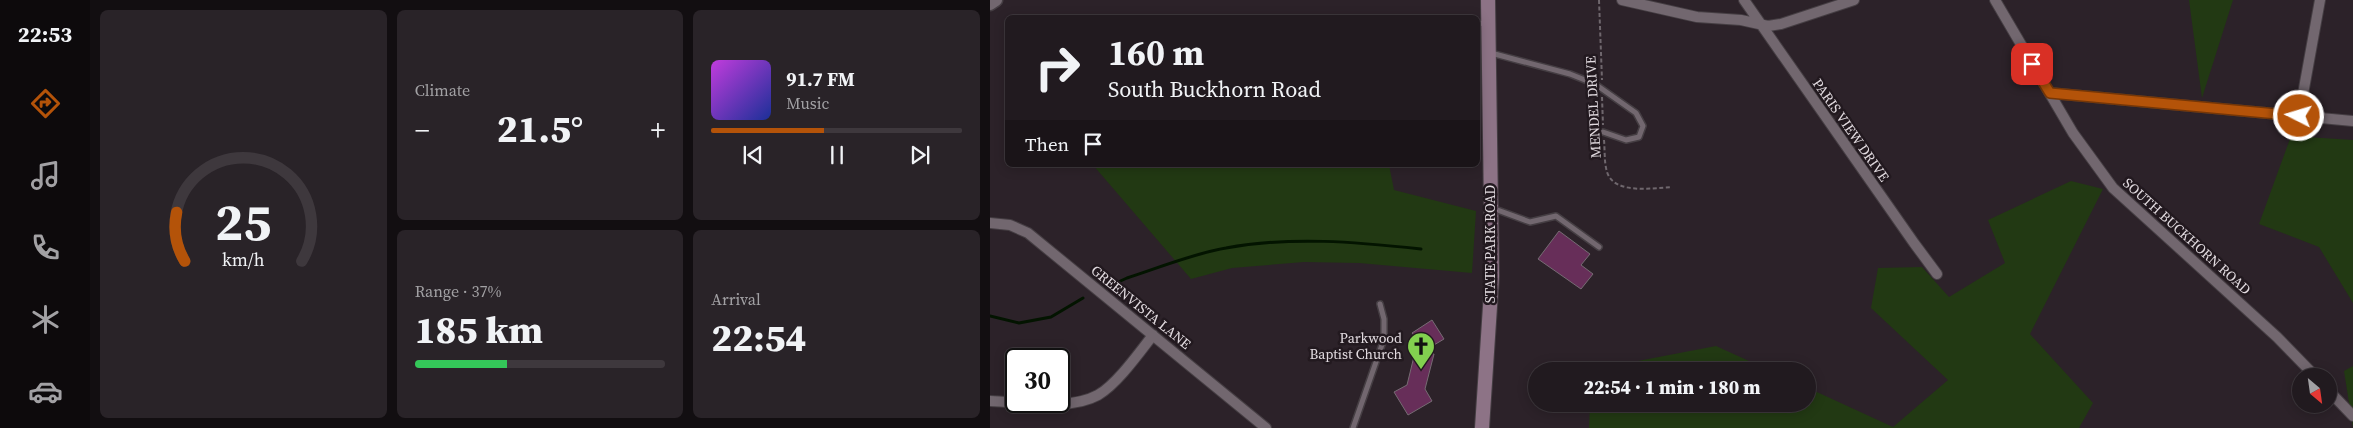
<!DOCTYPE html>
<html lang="en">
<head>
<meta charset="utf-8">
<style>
	body { margin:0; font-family:"Source Serif 4",serif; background:#292328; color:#f1f3f6; height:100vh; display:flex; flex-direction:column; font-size:19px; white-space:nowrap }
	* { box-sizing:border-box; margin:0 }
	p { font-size:16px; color:#a2a1a4 }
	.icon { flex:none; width:28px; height:28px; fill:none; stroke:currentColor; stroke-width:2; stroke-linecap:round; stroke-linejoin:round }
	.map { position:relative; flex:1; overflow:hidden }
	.drawer { display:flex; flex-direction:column; gap:10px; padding:10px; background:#120e11; width:900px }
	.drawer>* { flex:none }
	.banner { position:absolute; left:15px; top:15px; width:475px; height:152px; border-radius:8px; box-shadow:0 2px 12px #0003,0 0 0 1px #3e383d; background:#211a1f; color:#f1f3f6; overflow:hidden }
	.needle { width:32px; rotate:151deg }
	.buttons { position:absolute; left:1302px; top:368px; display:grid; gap:10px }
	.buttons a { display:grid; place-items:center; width:45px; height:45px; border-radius:50%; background:#211a1f; box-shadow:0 2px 12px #0003,0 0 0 1px #3e383d; font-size:25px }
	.speed { position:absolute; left:15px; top:348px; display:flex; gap:10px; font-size:25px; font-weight:700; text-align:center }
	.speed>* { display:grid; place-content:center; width:65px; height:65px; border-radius:50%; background:#211a1f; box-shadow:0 2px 12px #0003,0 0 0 1px #3e383d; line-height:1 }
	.speed .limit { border:2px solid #111; border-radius:8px; background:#fff; color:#111 }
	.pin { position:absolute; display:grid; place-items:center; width:42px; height:42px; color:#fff; margin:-21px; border-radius:10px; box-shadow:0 2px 8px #0006 }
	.me { position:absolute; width:55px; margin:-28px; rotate:275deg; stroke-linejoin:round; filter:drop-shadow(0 0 4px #0008) }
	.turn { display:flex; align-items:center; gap:18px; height:105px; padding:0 20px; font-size:22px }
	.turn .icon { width:65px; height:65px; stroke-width:2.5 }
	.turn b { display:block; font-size:35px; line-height:42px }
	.then { display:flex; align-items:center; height:48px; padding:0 20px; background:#0003; gap:10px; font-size:19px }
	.big { font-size:38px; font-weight:800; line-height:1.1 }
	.drawer .widget { flex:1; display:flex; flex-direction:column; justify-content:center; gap:8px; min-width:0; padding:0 18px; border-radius:8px; background:#292328 }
	.drawer .dial { align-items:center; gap:0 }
	.dial svg { height:130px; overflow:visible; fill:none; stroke:#3e383d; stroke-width:7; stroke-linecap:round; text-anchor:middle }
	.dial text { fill:#f1f3f6; stroke:none }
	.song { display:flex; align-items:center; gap:15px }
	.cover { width:60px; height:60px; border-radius:8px; background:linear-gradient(135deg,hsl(290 70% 55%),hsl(230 70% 35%)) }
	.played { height:5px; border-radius:2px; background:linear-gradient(90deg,#b45309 45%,#3e383d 45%) }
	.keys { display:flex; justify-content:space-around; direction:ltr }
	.heat { display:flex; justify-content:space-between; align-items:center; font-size:28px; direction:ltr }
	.charge { height:8px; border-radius:4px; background:linear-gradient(90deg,#34c759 37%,#3e383d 0) }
	.drawer .tiles { flex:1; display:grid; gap:10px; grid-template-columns:repeat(3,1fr) }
	.widget:first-child { grid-row:span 2 }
	.trip { position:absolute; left:538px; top:362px; width:288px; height:50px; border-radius:25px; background:#211a1f; box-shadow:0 2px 12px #0003,0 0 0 1px #3e383d; font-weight:800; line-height:50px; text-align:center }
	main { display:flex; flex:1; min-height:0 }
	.tabs { display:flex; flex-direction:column; width:90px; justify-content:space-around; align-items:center; background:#0d0a0c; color:#a2a1a4 }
	.tabs .icon { width:35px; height:35px }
	.tabs .active { color:#b45309 }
	.tabs b { font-size:22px; color:#f1f3f6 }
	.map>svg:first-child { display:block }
	.green { fill:#223913 }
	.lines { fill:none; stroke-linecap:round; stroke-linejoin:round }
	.stream { stroke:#031400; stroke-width:3 }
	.building { fill:#672e59; stroke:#766b73 }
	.service-casing { stroke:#453e43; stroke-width:8 }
	.minor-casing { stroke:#453e43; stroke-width:12 }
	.tertiary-casing { stroke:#453e43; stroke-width:15 }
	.secondary-casing { stroke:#453e43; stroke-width:16 }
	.path { stroke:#6f676d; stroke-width:2; stroke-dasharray:4 2.5; stroke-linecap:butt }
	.service { stroke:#72676f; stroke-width:5 }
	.minor { stroke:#72676f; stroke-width:10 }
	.tertiary { stroke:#72676f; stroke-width:12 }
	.secondary { stroke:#8d7386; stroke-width:14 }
	.route-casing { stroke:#753606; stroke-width:12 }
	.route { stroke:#b45309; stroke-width:9 }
	.labels { text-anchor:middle; stroke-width:5; stroke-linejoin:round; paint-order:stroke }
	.street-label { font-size:14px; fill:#e2dbe0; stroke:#22191f }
	.poi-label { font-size:14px; fill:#e2dbe0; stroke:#22191f; text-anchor:end }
</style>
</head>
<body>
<main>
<nav class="tabs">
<b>22:53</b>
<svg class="icon active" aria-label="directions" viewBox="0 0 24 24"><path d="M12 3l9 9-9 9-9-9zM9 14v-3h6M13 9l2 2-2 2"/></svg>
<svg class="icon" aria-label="music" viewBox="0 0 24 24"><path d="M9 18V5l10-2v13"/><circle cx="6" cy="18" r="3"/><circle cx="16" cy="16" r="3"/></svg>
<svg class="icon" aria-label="phone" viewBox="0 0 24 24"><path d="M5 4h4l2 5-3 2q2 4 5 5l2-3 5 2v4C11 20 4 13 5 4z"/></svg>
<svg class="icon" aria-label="climate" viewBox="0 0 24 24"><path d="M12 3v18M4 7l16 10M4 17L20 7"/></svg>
<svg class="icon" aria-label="car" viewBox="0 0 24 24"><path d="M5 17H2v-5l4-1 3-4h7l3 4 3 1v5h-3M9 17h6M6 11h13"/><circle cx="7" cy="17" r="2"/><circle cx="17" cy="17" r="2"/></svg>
</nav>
<section class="drawer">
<div class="tiles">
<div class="widget dial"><svg viewBox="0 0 100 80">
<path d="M14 69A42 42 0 1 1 86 69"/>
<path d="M14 69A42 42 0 0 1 9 39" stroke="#b45309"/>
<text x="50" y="56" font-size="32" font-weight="700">25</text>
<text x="50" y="72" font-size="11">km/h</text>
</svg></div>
<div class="widget"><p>Climate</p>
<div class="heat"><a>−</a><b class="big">21.5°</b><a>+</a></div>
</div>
<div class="widget">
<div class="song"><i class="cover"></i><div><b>91.7 FM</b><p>Music</p></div></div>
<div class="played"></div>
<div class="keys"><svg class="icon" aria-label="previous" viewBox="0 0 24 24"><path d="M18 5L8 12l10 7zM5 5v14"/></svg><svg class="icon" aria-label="pause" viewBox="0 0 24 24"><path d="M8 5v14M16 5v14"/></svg><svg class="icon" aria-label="next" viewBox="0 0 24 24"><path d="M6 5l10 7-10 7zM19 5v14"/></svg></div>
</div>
<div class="widget"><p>Range · 37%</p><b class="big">185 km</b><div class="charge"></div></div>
<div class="widget"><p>Arrival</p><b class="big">22:54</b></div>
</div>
</section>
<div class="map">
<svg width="1363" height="428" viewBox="0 0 1363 428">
	<rect width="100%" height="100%" fill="#2c2229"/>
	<!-- green -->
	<path class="green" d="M1199,0H1243L1212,98Z
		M1301,136L1363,140V303L1329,247L1269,224Z
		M103,165H399L404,190L486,211L482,273L369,263L314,262L242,268L201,279Z
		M1081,181L1113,189L1040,334L1103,403L1089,428H599L600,404H816V387L903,427L958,380L881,308L888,268L932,267L959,297L1015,263L998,220Z
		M726,346L781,371H601V370Z
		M1363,366V428L1354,371Z"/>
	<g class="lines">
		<!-- stream -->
		<path class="stream" d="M126,283L137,278C168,268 205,253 236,248C301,236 367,242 431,249
			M0,316L29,323L61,317L93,298"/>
	</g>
	<!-- building -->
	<path class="building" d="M569,231L600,254L591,265L603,274L591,289L548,259Z
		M442,320L454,339L434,351L444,354L435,389L442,401L418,415L404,392L417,385L428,340L422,333Z"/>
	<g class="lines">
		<!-- service casing -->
		<g class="service-casing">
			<path id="service" d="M488,23L497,24
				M501,53L580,74L605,84L646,113L653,126L649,137L636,140L613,132
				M502,208L540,222L566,216L609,247
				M363,428L394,339V319L390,304"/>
		</g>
		<!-- minor casing -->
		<g class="minor-casing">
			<path id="minor" d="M632,0L707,17L751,20L778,26L791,24L864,0
				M754,0L924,243L947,274
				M1005,0L1083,133L1123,188L1287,337L1325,376
				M1060,93L1363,121
				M1309,116L1330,0
				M0,223L20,225L38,233L276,428
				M1339,391L1363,416
				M0,401C32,402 79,411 108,395C127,384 149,353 163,335"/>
		</g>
		<!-- tertiary casing -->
		<g class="tertiary-casing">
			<path id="tertiary" d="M0,4L6,0"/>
		</g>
		<!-- secondary casing -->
		<g class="secondary-casing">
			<path id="secondary" d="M492,428L502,276L498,0"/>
		</g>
		<!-- path -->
		<path class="path" d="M609,0L612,80
			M612,97L613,125
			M614,140C615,150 614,162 617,172C624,195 663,188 682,187"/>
		<!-- service -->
		<use href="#service" class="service"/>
		<!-- minor -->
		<use href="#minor" class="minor"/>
		<!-- tertiary -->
		<use href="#tertiary" class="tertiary"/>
		<!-- secondary -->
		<use href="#secondary" class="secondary"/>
	</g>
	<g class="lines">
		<!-- route casing -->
		<g class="route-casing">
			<path id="route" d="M1042,64L1060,93L1309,116"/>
		</g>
		<!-- route -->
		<use href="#route" class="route"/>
	</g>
	<!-- icons -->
	<defs>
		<g id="church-pin" transform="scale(1.4375)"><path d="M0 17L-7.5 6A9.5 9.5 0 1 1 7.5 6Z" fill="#82d04f" stroke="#22191f"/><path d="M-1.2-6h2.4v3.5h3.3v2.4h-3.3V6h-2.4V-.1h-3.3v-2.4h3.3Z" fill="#111"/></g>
	</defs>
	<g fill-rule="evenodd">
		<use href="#church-pin" x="431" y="346"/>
	</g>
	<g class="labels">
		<!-- street labels -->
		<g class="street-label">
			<text transform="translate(603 107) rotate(-93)" y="5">MENDEL DRIVE</text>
			<text transform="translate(861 130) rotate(55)" y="5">PARIS VIEW DRIVE</text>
			<text transform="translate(1197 236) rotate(42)" y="5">SOUTH BUCKHORN ROAD</text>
			<text transform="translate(500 244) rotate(-90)" y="5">STATE PARK ROAD</text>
			<text transform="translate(151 307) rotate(39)" y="5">GREENVISTA LANE</text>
		</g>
		<!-- poi labels -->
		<g class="poi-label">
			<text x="412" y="343">Parkwood<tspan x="412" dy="16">Baptist Church</tspan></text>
		</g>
	</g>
</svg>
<div class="buttons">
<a><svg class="needle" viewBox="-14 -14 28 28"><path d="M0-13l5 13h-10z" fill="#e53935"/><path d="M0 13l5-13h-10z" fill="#a2a1a4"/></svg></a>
</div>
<div class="speed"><div class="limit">30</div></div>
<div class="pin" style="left:1042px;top:64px;background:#d93025"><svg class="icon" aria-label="arrive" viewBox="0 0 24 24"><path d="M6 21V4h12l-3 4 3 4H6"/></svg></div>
<svg class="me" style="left:1309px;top:116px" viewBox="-20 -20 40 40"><circle r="17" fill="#b45309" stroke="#fff" stroke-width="3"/><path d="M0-11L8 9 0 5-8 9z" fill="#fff"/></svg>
<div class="trip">22:54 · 1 min · 180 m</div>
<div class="banner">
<div class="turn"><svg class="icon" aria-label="right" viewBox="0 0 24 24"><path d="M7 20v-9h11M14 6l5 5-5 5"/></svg><div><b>160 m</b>South Buckhorn Road</div></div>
<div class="then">Then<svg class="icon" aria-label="arrive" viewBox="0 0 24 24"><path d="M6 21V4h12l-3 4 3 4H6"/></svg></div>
</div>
</div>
</main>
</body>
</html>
